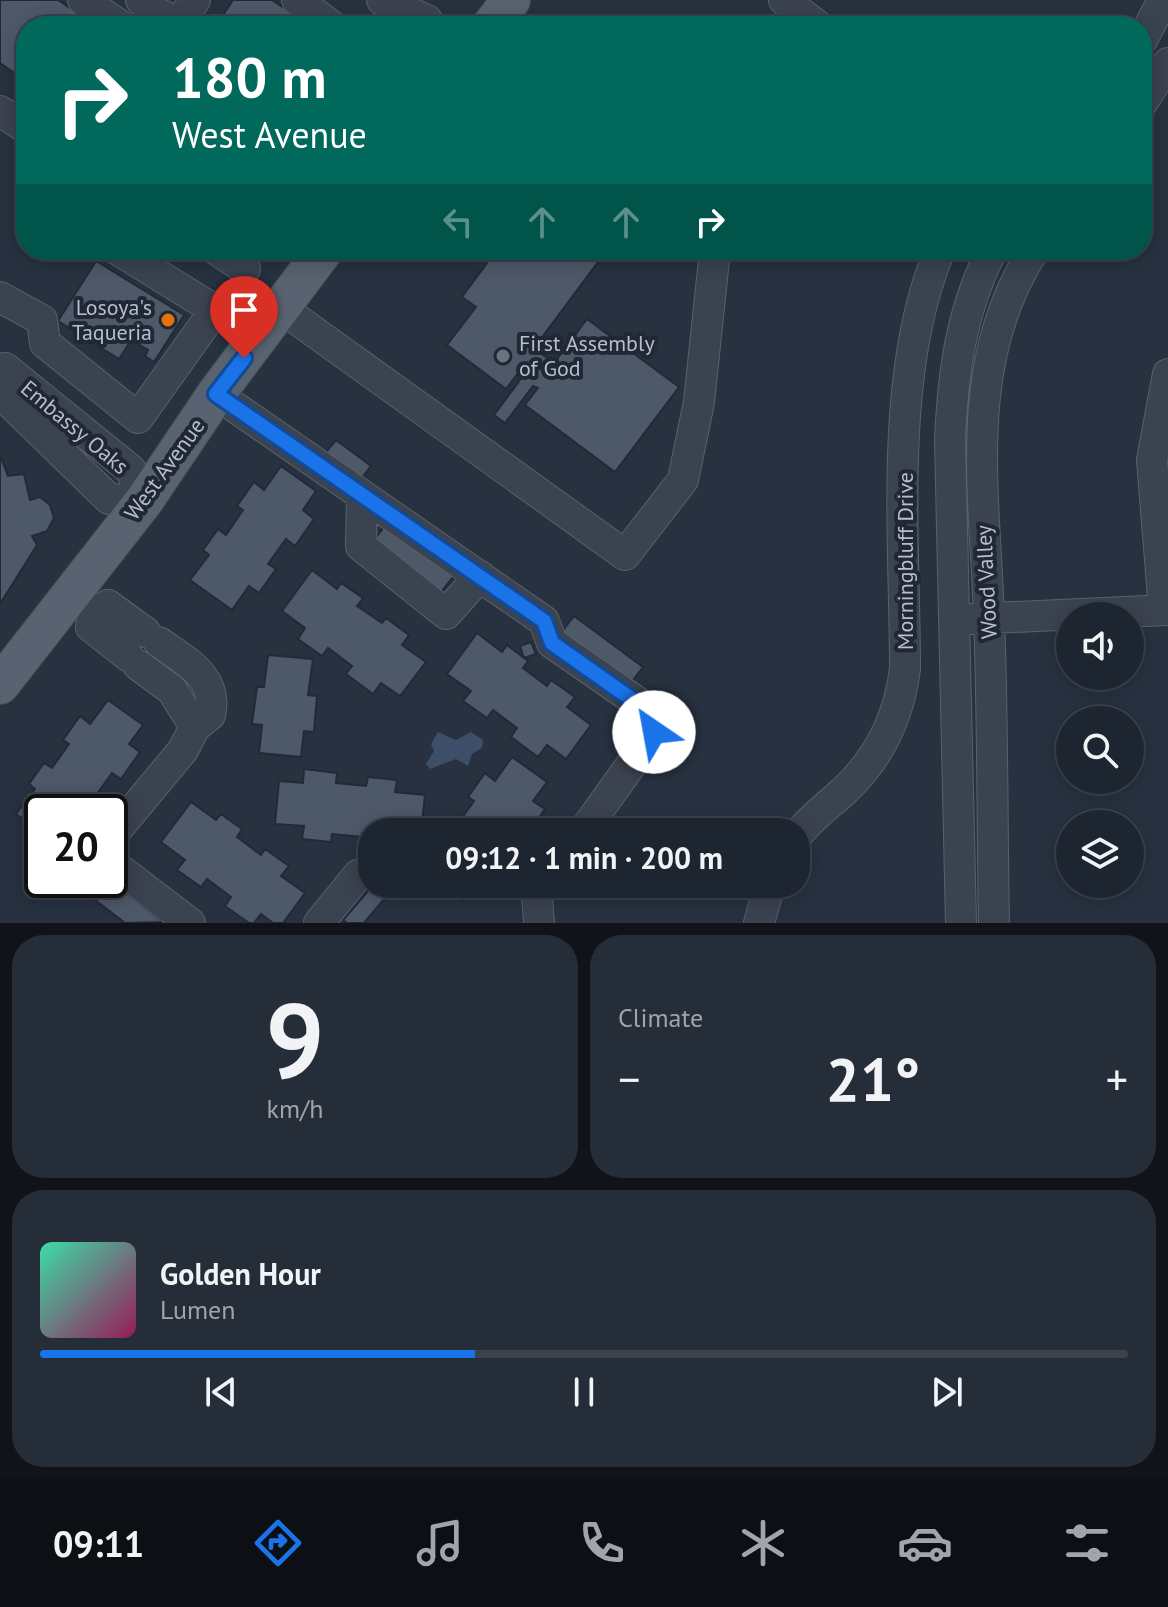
<!DOCTYPE html>
<html lang="en">
<head>
<meta charset="utf-8">
<style>
	body { margin:0; font-family:"PT Sans",sans-serif; background:#252d38; color:#f1f3f6; height:100vh; display:flex; flex-direction:column; font-size:30px; white-space:nowrap }
	* { box-sizing:border-box; margin:0 }
	p { font-size:26px; color:#a0a5ab }
	.icon { flex:none; width:44px; height:44px; fill:none; stroke:currentColor; stroke-width:2; stroke-linecap:round; stroke-linejoin:round }
	.map { position:relative; height:923px; overflow:hidden }
	.details { display:flex; flex-direction:column; gap:12px; padding:12px; background:#10141a; flex:1 }
	.details>* { flex:none }
	.guide { position:absolute; left:16px; top:16px; width:1136px; height:244px; border-radius:32px; box-shadow:0 4px 20px #0003,0 0 0 2px #3b424c; background:#00695c; color:#fff; overflow:hidden }
	.buttons { position:absolute; left:1056px; top:602px; display:grid; gap:16px }
	.buttons a { display:grid; place-items:center; width:88px; height:88px; border-radius:50%; background:#1d2530; box-shadow:0 4px 20px #0003,0 0 0 2px #3b424c; font-size:40px }
	.speed { position:absolute; left:24px; top:794px; display:flex; gap:16px; font-size:40px; font-weight:700; text-align:center }
	.speed>* { display:grid; place-content:center; width:104px; height:104px; border-radius:50%; background:#1d2530; box-shadow:0 4px 20px #0003,0 0 0 2px #3b424c; line-height:1 }
	.speed .limit { border:4px solid #111; border-radius:12px; background:#fff; color:#111 }
	.pin { position:absolute; display:grid; place-items:center; width:68px; height:68px; color:#fff; margin:-82px -34px; border-radius:50% 50% 50% 0; rotate:-45deg; box-shadow:0 0 8px #0007 }
	.pin .icon { rotate:45deg }
	.me { position:absolute; width:88px; margin:-44px; rotate:327deg; stroke-linejoin:round; filter:drop-shadow(0 0 6px #0008) }
	.turn { display:flex; align-items:center; gap:28px; height:168px; padding:0 24px; font-size:36px }
	.turn .icon { width:104px; height:104px; stroke-width:2.5 }
	.turn b { display:block; font-size:56px; line-height:68px }
	.lanes { display:flex; align-items:center; height:76px; padding:0 24px; background:#0003; justify-content:center; gap:40px; direction:ltr }
	.lanes .off { opacity:.35 }
	.big { font-size:60px; font-weight:700; line-height:1.1 }
	.details .widget { flex:1; display:flex; flex-direction:column; justify-content:center; gap:12px; min-width:0; padding:0 28px; border-radius:32px; background:#252d38 }
	.details .dial { align-items:center; gap:0 }
	.dial b { font-size:104px; line-height:1 }
	.song { display:flex; align-items:center; gap:24px }
	.cover { width:96px; height:96px; border-radius:12px; background:linear-gradient(135deg,hsl(160 70% 55%),hsl(330 70% 35%)) }
	.played { height:8px; border-radius:4px; background:linear-gradient(90deg,#1a73e8 40%,#3b424c 40%) }
	.keys { display:flex; justify-content:space-around; direction:ltr }
	.heat { display:flex; justify-content:space-between; align-items:center; font-size:44px; direction:ltr }
	.details .tiles { flex:1; display:grid; gap:12px; grid-template-columns:1fr 1fr }
	.widget:last-child { grid-column:span 2 }
	.trip { position:absolute; left:358px; top:818px; width:452px; height:80px; border-radius:32px; background:#1d2530; box-shadow:0 4px 20px #0003,0 0 0 2px #3b424c; font-weight:700; line-height:80px; text-align:center }
	.tab-bar { display:flex; height:128px; justify-content:space-around; align-items:center; background:#0c0f13; color:#a0a5ab }
	.tab-bar .icon { width:56px; height:56px }
	.tab-bar .active { color:#1a73e8 }
	.tab-bar b { font-size:36px; color:#f1f3f6 }
	.map>svg:first-child { display:block }
	.water { fill:#3d4e68 }
	.building { fill:#4d5869; stroke:#222a37; stroke-width:2 }
	.lines { fill:none; stroke-linecap:round; stroke-linejoin:round }
	.minor-casing { stroke:#59616d; stroke-width:32 }
	.major-casing { stroke:#454c59; stroke-width:40 }
	.minor { stroke:#3b4350; stroke-width:30 }
	.major { stroke:#596270; stroke-width:38 }
	.route-casing { stroke:#114b97; stroke-width:20 }
	.route { stroke:#1a73e8; stroke-width:14 }
	.food-dot { fill:#e8710a; stroke:#202835; stroke-width:3 }
	.worship-dot { fill:#6b7280; stroke:#202835; stroke-width:3 }
	.labels { text-anchor:middle; stroke-width:8; stroke-linejoin:round; paint-order:stroke }
	.poi-label { font-size:22px; fill:#b8beca; stroke:#202835; text-anchor:end }
	.street-label { font-size:22px; fill:#b8beca; stroke:#202835 }
</style>
</head>
<body>
<div class="map">
<svg width="1168" height="923" viewBox="0 0 1168 923">
	<rect width="100%" height="100%" fill="#273140"/>
	<!-- water -->
	<path class="water" d="M438,732L456,740L471,732L483,740L482,748L472,754L468,766L456,759L430,769L426,764L434,751L431,744Z"/>
	<!-- building -->
	<path class="building" d="M0,0H58L97,26H26V81L0,63Z
		M233,0H272L311,26H216Z
		M486,250H607L534,348L554,363L587,319L679,387L615,472L525,405L538,388L533,386L505,423L494,415L523,376L518,373L506,389L447,345L476,307L462,297L487,263L480,258Z
		M96,261L184,315L154,362L145,356L148,350L131,340L119,359L58,321Z
		M336,440L371,466L357,484L322,457Z
		M0,455L8,476L24,474L30,500L40,497L50,505L54,518L47,531L32,536L37,545L0,604Z
		M281,466L316,491L303,510L314,519L295,546L286,539L268,564L276,569L259,593L249,586L232,610L190,580L209,555L203,550L218,529L226,535L243,510L237,506L254,482L264,490Z
		M389,521L456,573L441,592L374,540Z
		M312,570L337,589L341,583L363,598L357,606L382,623L386,618L409,635L402,645L426,662L400,696L381,683L373,694L346,674L352,666L328,648L322,656L298,639L305,628L282,611Z
		M574,616L643,667L630,684L561,633Z
		M477,633L502,652L507,645L528,661L523,668L547,686L551,680L575,697L567,707L591,725L566,759L547,745L538,757L511,737L517,728L493,710L487,718L463,701L471,691L447,674Z
		M531,642L536,654L524,658L520,646Z
		M268,655L313,659L308,695L317,696L314,732L304,731L301,757L259,753L262,725L252,724L257,687H264Z
		M108,700L143,725L129,744L140,752L121,779L112,773L94,798L102,803L96,812H42V833L16,814L35,789L29,784L44,763L52,768L69,744L63,740L80,716L90,724Z
		M512,757L547,782L533,801L545,809L529,832H440L449,820L456,826L474,801L468,797L485,773L495,781Z
		M304,769L337,773L336,783L366,786L368,777L397,780L395,792L425,795L421,832H372V848L361,847L362,837L332,834L331,842L302,839L304,826L275,824L279,781L303,783Z
		M191,802L216,820L221,814L242,829L237,837L261,855L265,849L289,866L281,876L305,893L283,923H273L261,914L254,923H249L225,906L231,897L207,879L201,887L177,870L185,860L161,842Z
		M88,880H109L163,922L125,923L81,889Z
		M374,884L396,885L364,923H347L343,920Z
		M439,884H474L462,901Z"/>
	<g class="lines">
		<!-- minor casing -->
		<g class="minor-casing">
			<path id="minor" d="M83,0L121,26
				M141,0L159,14L180,22L195,0
				M297,0L332,26
				M382,0L427,20
				M784,0L818,26
				M1142,40L1163,0
				M1142,103L1168,63
				M0,111L26,128
				M118,250L215,310
				M217,250L245,269
				M0,297L42,320L45,343L138,418L215,310L258,339
				M281,308L625,555L683,480L699,402L715,250
				M0,369L5,368L131,470L144,501L109,499L0,393
				M216,394L544,621L552,643L663,720L583,832
				M362,496L361,546L446,614L480,576
				M1164,610L1152,460L1168,374
				M94,613L91,627L128,656
				M94,613L108,605L145,632
				M970,619L1168,610
				M138,665L172,690L195,727
				M796,837C809,819 829,805 845,790C880,757 899,716 905,669C905,538 888,372 940,250
				M110,838L183,750L195,727L210,715C219,677 185,661 159,642
				M110,862L190,923
				M319,923L358,875
				M539,923L537,896L546,884
				M759,923L770,884
				M961,923L950,440C953,373 961,310 992,250
				M994,923C992,821 993,720 989,618C985,493 961,362 1034,250"/>
		</g>
		<!-- major casing -->
		<g class="major-casing">
			<path id="major" d="M491,26L511,0
				M0,685L144,501L216,394L324,250"/>
		</g>
		<!-- minor -->
		<use href="#minor" class="minor"/>
		<!-- major -->
		<use href="#major" class="major"/>
	</g>
	<g class="lines">
		<!-- route casing -->
		<g class="route-casing">
			<path id="route" d="M244,358L216,394L544,621L552,643L651,713L654,732"/>
		</g>
		<!-- route -->
		<use href="#route" class="route"/>
	</g>
	<!-- markers -->
	<circle class="food-dot" cx="168" cy="320" r="8"/>
	<circle class="worship-dot" cx="503" cy="356" r="8"/>
	<g class="labels">
		<!-- poi labels -->
		<g class="poi-label">
			<text x="152" y="315">Losoya's<tspan x="152" dy="25">Taqueria</tspan></text>
			<text x="519" y="351" text-anchor="start">First Assembly<tspan x="519" dy="25">of God</tspan></text>
		</g>
		<!-- street labels -->
		<g class="street-label">
			<text transform="translate(75 427) rotate(40)" y="8">Embassy Oaks</text>
			<text transform="translate(164 469) rotate(-54)" y="8">West Avenue</text>
			<text transform="translate(905 561) rotate(-90)" y="8">Morningbluff Drive</text>
			<text transform="translate(986 582) rotate(-93)" y="8">Wood Valley</text>
		</g>
	</g>
</svg>
<div class="buttons">
<a><svg class="icon" aria-label="sound" viewBox="0 0 24 24"><path d="M4 9h4l5-4v14l-5-4H4zM17 9q2 3 0 6"/></svg></a>
<a><svg class="icon" aria-label="search" viewBox="0 0 24 24"><circle cx="10" cy="10" r="6"/><path d="M15 15l6 6"/></svg></a>
<a><svg class="icon" aria-label="layers" viewBox="0 0 24 24"><path d="M12 4l9 5-9 5-9-5zM3 14l9 5 9-5"/></svg></a>
</div>
<div class="speed"><div class="limit">20</div></div>
<div class="pin" style="left:244px;top:358px;background:#d93025"><svg class="icon" aria-label="arrive" viewBox="0 0 24 24"><path d="M6 21V4h12l-3 4 3 4H6"/></svg></div>
<svg class="me" style="left:654px;top:732px" viewBox="-20 -20 40 40"><circle r="19" fill="#fff"/><path d="M0-13L10 11 0 6-10 11z" fill="#1a73e8"/></svg>
<div class="trip">09:12 · 1 min · 200 m</div>
<div class="guide">
<div class="turn"><svg class="icon" aria-label="right" viewBox="0 0 24 24"><path d="M7 20v-9h11M14 6l5 5-5 5"/></svg><div><b>180 m</b>West Avenue</div></div>
<div class="lanes"><svg class="icon off" aria-label="left" viewBox="0 0 24 24"><path d="M17 20v-9H6M10 6l-5 5 5 5"/></svg><svg class="icon off" aria-label="ahead" viewBox="0 0 24 24"><path d="M12 20V5M6 11l6-6 6 6"/></svg><svg class="icon off" aria-label="ahead" viewBox="0 0 24 24"><path d="M12 20V5M6 11l6-6 6 6"/></svg><svg class="icon" aria-label="right" viewBox="0 0 24 24"><path d="M7 20v-9h11M14 6l5 5-5 5"/></svg></div>
</div>
</div>
<section class="details">
<div class="tiles">
<div class="widget dial"><b>9</b><p>km/h</p></div>
<div class="widget"><p>Climate</p>
<div class="heat"><a>−</a><b class="big">21°</b><a>+</a></div>
</div>
<div class="widget">
<div class="song"><i class="cover"></i><div><b>Golden Hour</b><p>Lumen</p></div></div>
<div class="played"></div>
<div class="keys"><svg class="icon" aria-label="previous" viewBox="0 0 24 24"><path d="M18 5L8 12l10 7zM5 5v14"/></svg><svg class="icon" aria-label="pause" viewBox="0 0 24 24"><path d="M8 5v14M16 5v14"/></svg><svg class="icon" aria-label="next" viewBox="0 0 24 24"><path d="M6 5l10 7-10 7zM19 5v14"/></svg></div>
</div>
</div>
</section>
<nav class="tab-bar">
<b>09:11</b>
<svg class="icon active" aria-label="directions" viewBox="0 0 24 24"><path d="M12 3l9 9-9 9-9-9zM9 14v-3h6M13 9l2 2-2 2"/></svg>
<svg class="icon" aria-label="music" viewBox="0 0 24 24"><path d="M9 18V5l10-2v13"/><circle cx="6" cy="18" r="3"/><circle cx="16" cy="16" r="3"/></svg>
<svg class="icon" aria-label="phone" viewBox="0 0 24 24"><path d="M5 4h4l2 5-3 2q2 4 5 5l2-3 5 2v4C11 20 4 13 5 4z"/></svg>
<svg class="icon" aria-label="climate" viewBox="0 0 24 24"><path d="M12 3v18M4 7l16 10M4 17L20 7"/></svg>
<svg class="icon" aria-label="car" viewBox="0 0 24 24"><path d="M5 17H2v-5l4-1 3-4h7l3 4 3 1v5h-3M9 17h6M6 11h13"/><circle cx="7" cy="17" r="2"/><circle cx="17" cy="17" r="2"/></svg>
<svg class="icon" aria-label="filters" viewBox="0 0 24 24"><path d="M4 7h16M4 17h16"/><circle cx="9" cy="7" r="2"/><circle cx="15" cy="17" r="2"/></svg>
</nav>
</body>
</html>
